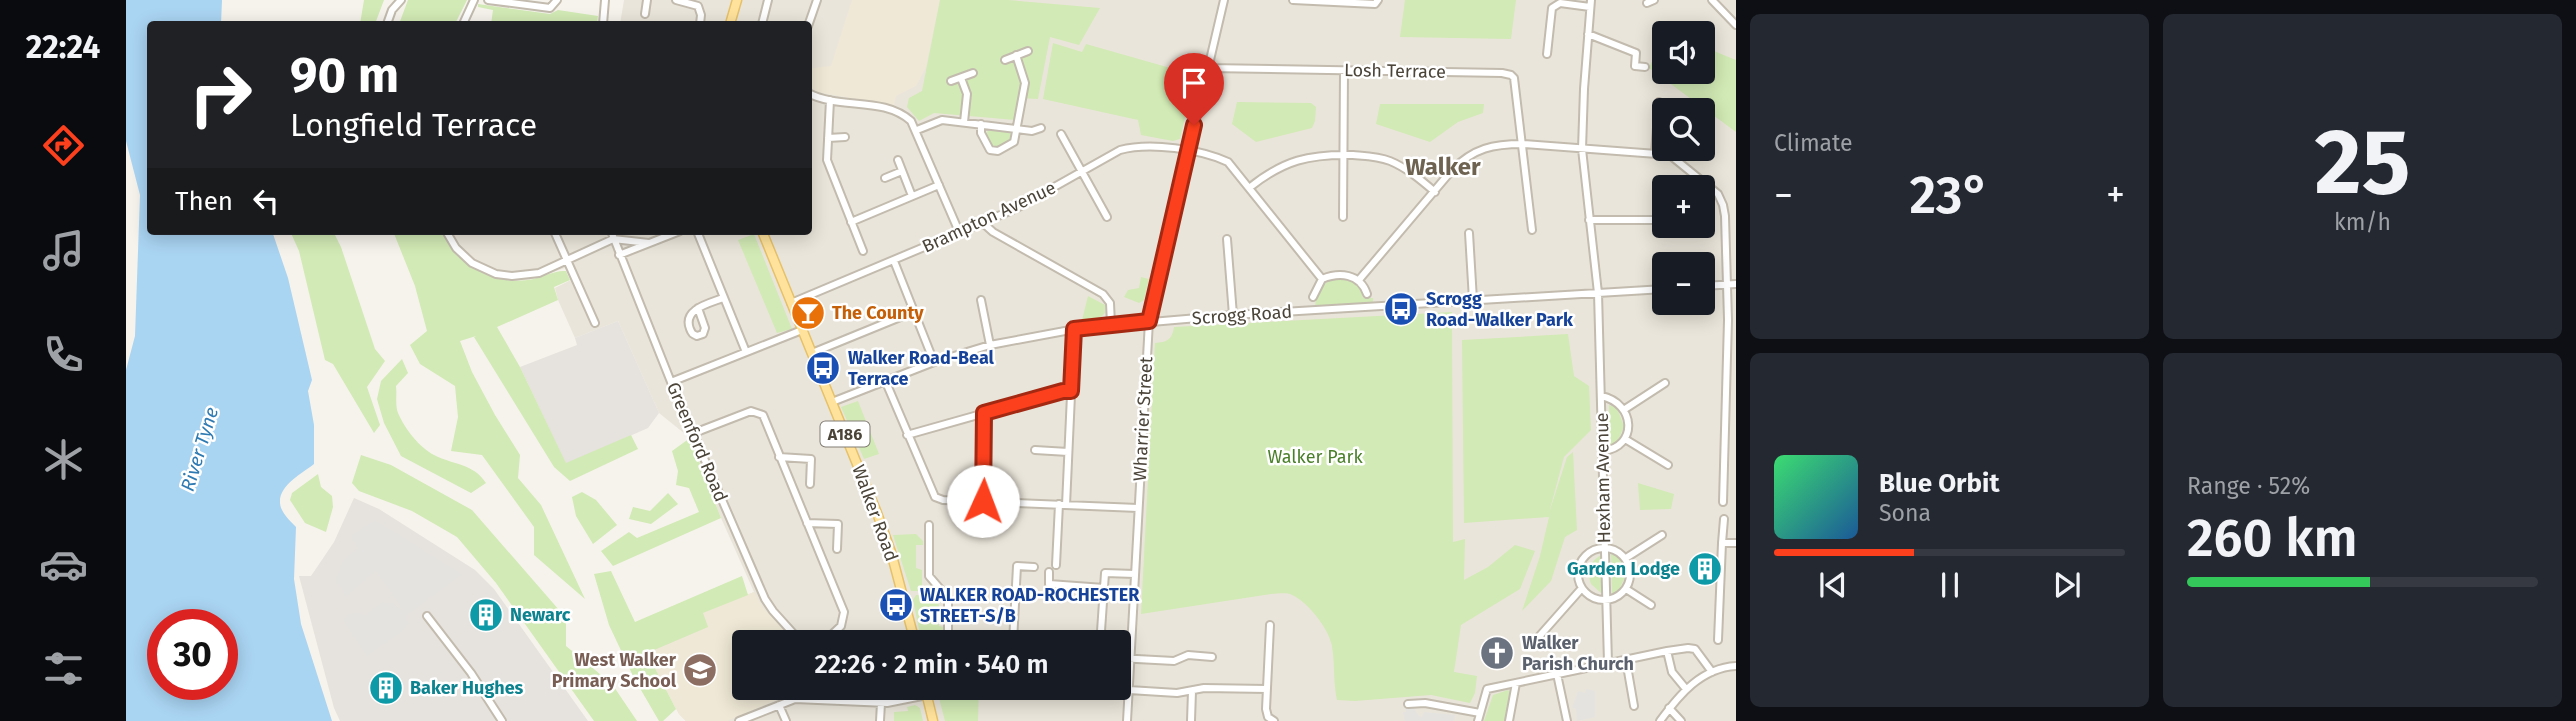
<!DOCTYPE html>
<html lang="en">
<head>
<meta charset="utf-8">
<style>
	body { margin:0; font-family:"Fira Sans",sans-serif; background:#242831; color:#f1f3f6; height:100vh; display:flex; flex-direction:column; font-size:26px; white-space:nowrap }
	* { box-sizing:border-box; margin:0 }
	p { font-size:23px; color:#9ea1a6 }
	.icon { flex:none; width:38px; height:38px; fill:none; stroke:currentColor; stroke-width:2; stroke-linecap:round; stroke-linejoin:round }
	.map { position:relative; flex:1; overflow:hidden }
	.details { display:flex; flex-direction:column; gap:14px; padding:14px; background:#0d0f14; width:840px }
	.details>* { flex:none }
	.hud { position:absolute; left:21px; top:21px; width:665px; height:214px; border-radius:7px; box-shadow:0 4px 18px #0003; background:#202124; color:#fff; overflow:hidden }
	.buttons { position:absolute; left:1526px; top:21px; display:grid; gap:14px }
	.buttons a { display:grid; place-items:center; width:63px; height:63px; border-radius:7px; background:#171b24; box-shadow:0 4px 18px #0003; font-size:35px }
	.speed { position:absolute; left:21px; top:609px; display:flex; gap:14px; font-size:35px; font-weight:700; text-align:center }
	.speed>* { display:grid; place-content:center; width:91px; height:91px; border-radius:50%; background:#171b24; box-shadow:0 4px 18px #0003; line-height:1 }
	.speed .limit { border:10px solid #d22; background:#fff; color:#111 }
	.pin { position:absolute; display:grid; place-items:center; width:60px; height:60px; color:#fff; margin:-72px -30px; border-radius:50% 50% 50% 0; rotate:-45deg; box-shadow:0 0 7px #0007 }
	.pin .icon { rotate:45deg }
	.me { position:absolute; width:77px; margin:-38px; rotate:2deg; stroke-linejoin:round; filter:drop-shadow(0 0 5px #0008) }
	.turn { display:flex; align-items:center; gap:24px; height:147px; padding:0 28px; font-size:32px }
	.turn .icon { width:91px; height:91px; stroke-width:2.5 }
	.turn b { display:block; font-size:49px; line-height:60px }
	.then { display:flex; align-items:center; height:66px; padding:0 28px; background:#0003; gap:14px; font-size:26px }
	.big { font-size:52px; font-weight:600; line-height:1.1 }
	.details .card { flex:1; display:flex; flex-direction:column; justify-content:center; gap:10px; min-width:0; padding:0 24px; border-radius:10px; background:#242831 }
	.details .dial { align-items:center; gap:0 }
	.dial b { font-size:91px; line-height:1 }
	.song { display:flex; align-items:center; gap:21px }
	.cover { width:84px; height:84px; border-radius:10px; background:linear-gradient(135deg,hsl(140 70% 55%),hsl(210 70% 35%)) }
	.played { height:7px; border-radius:4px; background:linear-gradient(90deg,#fc3f1d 40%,#363941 40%) }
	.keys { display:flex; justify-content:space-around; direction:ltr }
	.heat { display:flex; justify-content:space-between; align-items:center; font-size:38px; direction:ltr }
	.charge { height:10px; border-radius:5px; background:linear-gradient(90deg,#34c759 52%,#363941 0) }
	.details .tiles { flex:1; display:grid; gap:14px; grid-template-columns:repeat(2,1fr) }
	.trip { position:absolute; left:606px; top:630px; width:399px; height:70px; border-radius:7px; background:#171b24; box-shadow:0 4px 18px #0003; font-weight:600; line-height:70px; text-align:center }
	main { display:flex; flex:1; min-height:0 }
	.tab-bar { display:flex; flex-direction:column; width:126px; justify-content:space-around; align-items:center; background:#090b0e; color:#9ea1a6 }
	.tab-bar .icon { width:49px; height:49px }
	.tab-bar .selected { color:#fc3f1d }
	.tab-bar b { font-size:32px; color:#f1f3f6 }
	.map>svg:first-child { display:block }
	.residential { fill:#eae5da; fill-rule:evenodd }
	.industrial { fill:#e6e2dd }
	.education { fill:#efe8d6 }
	.green { fill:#d2eab5 }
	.parking { fill:#e5e3e0 }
	.water { fill:#a9d4f2; fill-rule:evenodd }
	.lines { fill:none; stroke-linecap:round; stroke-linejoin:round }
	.minor-casing { stroke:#c2bbae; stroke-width:10 }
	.major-casing { stroke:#e6c16a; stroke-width:11 }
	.minor { stroke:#fff; stroke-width:6 }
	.major { stroke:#ffe39c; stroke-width:8 }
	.route-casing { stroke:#a42913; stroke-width:18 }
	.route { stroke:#fc3f1d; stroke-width:12 }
	.labels { text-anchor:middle; stroke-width:5; stroke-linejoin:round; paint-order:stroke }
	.shield { fill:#fff; stroke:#817c74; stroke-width:2 }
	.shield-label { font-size:16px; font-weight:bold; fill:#4b4439 }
	.street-label { font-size:18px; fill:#4b4439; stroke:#fff }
	.transit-label { font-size:18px; font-weight:bold; fill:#164399; stroke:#fff; text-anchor:start }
	.food-label { font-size:18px; font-weight:bold; fill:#c56008; stroke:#fff; text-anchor:start }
	.park-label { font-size:18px; fill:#4a7f2a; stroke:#fff }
	.culture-label { font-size:18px; font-weight:bold; fill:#0d838f; stroke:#fff; text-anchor:start }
	.worship-label { font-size:18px; font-weight:bold; fill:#5b616d; stroke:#fff; text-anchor:start }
	.education-label { font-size:18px; font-weight:bold; fill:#785e54; stroke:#fff; text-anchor:end }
	.water-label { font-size:19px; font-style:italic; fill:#2e7ab2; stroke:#fff }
	.district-label { font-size:24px; font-weight:bold; fill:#6e6250; stroke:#fff }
</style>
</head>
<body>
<main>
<nav class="tab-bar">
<b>22:24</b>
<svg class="icon selected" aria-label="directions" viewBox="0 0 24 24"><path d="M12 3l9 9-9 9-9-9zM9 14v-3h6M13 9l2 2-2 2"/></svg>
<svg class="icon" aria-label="music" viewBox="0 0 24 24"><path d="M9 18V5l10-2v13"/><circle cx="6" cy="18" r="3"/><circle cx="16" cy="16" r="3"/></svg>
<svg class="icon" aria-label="phone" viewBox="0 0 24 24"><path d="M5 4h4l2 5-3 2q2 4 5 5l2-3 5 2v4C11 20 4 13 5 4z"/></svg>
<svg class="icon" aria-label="climate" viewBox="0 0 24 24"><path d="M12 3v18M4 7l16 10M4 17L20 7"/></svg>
<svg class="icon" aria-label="car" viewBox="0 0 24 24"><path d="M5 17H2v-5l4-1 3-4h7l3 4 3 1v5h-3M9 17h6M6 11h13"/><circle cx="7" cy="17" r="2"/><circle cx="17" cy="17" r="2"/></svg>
<svg class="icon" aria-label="filters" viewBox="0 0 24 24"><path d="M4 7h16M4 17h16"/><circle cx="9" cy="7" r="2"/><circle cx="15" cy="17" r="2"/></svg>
</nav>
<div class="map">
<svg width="1610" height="721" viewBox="0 0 1610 721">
	<rect width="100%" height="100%" fill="#f6f3ec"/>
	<!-- residential -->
	<path class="residential" d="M498,0H1610V721H560L553,714L521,653L577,613L628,592L595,518L564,438L533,413L492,321L449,338L432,300L429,288L445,280L439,268L403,280L386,281L370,278L355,272L339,262L328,252L317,231H682V24H494ZM1538,33H1577V72H1538ZM1538,110H1577V149H1538ZM1538,187H1577V226H1538ZM1538,264H1577V303H1538ZM618,642H992V688H618Z"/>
	<!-- industrial -->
	<path class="industrial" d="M492,321L533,413L522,428L440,464L394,367L451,345L449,338Z
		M228,498L253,509L349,570L368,589L462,721H214L208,708L173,576H185L208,542Z"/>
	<!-- education -->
	<path class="education" d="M726,0H814L800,67L790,86L770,96L768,106L691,92L683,86L682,73L687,68L705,66Z
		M628,592L637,608L670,642H618V688H678L601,721H560L553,714L521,653L582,627L577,613Z"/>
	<!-- green -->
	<path class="green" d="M238,0H258L249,24H234Z
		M282,0H341L329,24H273Z
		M814,0H882L974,8L953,45L924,37L912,99L893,98L889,120L808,113L793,121L781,107L783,98L796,91Z
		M1279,0H1390L1385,39L1274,37Z
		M352,4L424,14L432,10L472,16L471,24H365L367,10L352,7Z
		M1561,22L1570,33H1538V72H1577V41L1583,49L1610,60V132L1523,68L1536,39L1530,33Z
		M927,43L956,52L960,44L1069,75L1054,139L1047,141L1015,135L1012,120L917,99Z
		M1111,102L1185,103L1190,107L1189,121L1186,128L1130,142L1106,124Z
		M1254,104H1358L1357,113L1332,122L1304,142L1250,124Z
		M862,129L884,132L885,140L874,147H868L860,136Z
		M164,231H207L215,247L249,349L259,361L241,387L254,425L248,433L207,364L199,360L173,251Z
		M267,231H317C330,265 367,285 402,280C415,278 428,270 440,271L444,280L428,287L432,300L371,327L394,367L440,463L505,435L512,449L444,481L428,467L348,337L350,336L334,341L346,372L369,415L394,455L392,478L415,505L459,599L408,555V527L356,455L325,451L332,417L329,386L294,364L284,345L301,331L289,286Z
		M628,234L666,329L651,333L612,240Z
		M1015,277L1023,279L1018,300L1013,303L998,297L1002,290L1013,288Z
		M1214,277L1233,285L1237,298H1247V302L1189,307C1190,290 1199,280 1214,277Z
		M962,296L979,305V313L974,318L956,320Z
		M1326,312L1327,542L1339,539L1338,580L1362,567L1389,545L1409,551L1394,589L1335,625L1328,672L1351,676L1349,693L1344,703L1305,695L1229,701L1211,700C1207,682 1209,664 1206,646C1203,629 1182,602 1166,595C1160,592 1152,594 1145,594L1015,614L1029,343C1041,342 1046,340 1048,327Z
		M1442,334L1448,376L1463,386L1465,430L1438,457L1423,513L1441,457L1447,452L1451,530L1439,537L1425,581L1396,611L1414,556L1423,517L1338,523L1336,340Z
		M276,359L282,373L270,386C271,395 269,406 272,413C279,429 293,447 308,455C327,465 347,463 360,483L345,493L275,456L258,423L251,399L255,381Z
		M732,401L753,454L738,459L715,407Z
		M1483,405L1491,408L1498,426L1492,441L1484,445Z
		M564,438L595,518L487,566L475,551L503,532L511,538L573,512L563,488L550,485L552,471L546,451Z
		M235,455L265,465L346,510L440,618V646L486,684L511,721H468L370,583L331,537L286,511L233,491L226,483Z
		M192,474L195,487L206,496L207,507L200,532L179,523L164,500L166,493Z
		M1512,483L1548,494L1545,509L1514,510Z
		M456,492L470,500L491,525L467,544L450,516L446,497Z
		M542,493L552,504L525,524L503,519L507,507L524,511Z
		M790,534L797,541V545H790V568L796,570V591H785L767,535Z
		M1485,554L1493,557L1500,575L1493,590L1486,594Z
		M1475,555V593L1465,584C1461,572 1463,562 1475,555Z
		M485,571L509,622L616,576L622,595L577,613L582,627L521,653L550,709L537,721H533L508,678L483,625L468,574Z
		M809,594L813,604V626L818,627V642H799L795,639L787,600L790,595Z
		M808,688H853L852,721H819L813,698Z
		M1382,690L1385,693L1379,721H1358L1367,695Z
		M789,705L794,708L797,721H768V712L782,711L781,707Z"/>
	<!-- parking -->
	<path class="parking" d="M249,520L336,574L280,616L283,624L278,627V630L241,656L217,621L223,614L237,612V616L256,603H267L274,610L276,608L250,571L220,597L210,581L216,561L232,548L225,536Z
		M1460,689L1469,691V717L1451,721L1450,709L1446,708L1452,691L1459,693Z
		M1282,699L1293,716L1296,717L1298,712L1329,715L1328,721H1279L1277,712H1280L1278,701Z"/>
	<!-- water -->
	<path class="water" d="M0,0H96L95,24H24V231H146L162,278L186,380L182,391L188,425V464C175,474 146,489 156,510C159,516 165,522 170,527L168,579L175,624L206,721H0V370L9,336L14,195L0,141ZM37,625H96V684H37Z"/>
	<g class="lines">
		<!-- minor casing -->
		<g class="minor-casing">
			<path id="minor" d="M362,0L424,8L431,0
				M550,0L572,6L575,15L574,24
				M1167,0L1249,4L1252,0
				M1465,0L1458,89L1456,149L1472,293L1482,663
				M1586,0L1610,25
				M1521,3L1528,0
				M519,14L521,0
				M261,24L266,10L275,0
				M337,24L348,0
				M477,24L479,0
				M636,24L642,0
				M682,26L691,0
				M1462,34L1510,53L1509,66L1519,67
				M1421,54L1426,8L1434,3L1464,7
				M879,60L902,51
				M1082,68L1376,73L1385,75L1388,78L1406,230
				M835,78L841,94L838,122
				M825,81L847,73
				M682,93C714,110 757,96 785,121L834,234
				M704,100L701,160L737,251
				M855,124V133L864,150L872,151L888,142L899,83L890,55
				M791,130L816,120L906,131L915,128
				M935,134L981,217
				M702,138L719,137
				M1529,153L1533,102
				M772,160L786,196
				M759,178L776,171
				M1123,188C1158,160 1183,154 1227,155C1240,156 1252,156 1264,161C1281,168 1295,180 1309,192
				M1217,217L1218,71
				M1463,220H1537
				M725,222L813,185
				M857,223L867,232L977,294L984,303L985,324
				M320,231L330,248L346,263L370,274L386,276L413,273L487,239L523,243
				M428,231L469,323
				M485,231L545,382L639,599L647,611L675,642
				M571,231L620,352
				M1343,233L1347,300
				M1101,239L1107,315
				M493,255L554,231
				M768,261L808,362
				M1232,281L1326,170C1348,148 1367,144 1397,144L1544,155L1592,194L1597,205L1599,216L1602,320L1597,502
				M1577,286L1610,284
				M1187,297L1196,279C1213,272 1234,273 1241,294
				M855,300L864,345
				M665,303L891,208L994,150C1024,142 1074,149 1102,162L1196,279
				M572,308L579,328L577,334L571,336C565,333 567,335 564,329C556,309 584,303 597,298
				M686,353L789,311
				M759,380L809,497L817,500L1012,508
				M545,382L676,330
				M1475,396C1510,403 1512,447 1477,451
				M706,402L808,362L864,345L955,328L1107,315L1538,289
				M1499,409L1539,383
				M568,433L625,411L637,415L718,612L715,626L698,642
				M781,435L937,391H945
				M1499,439L1542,465
				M909,450L942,452
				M653,457L685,459L684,484
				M857,501L858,413
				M940,505L948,329
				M681,523L712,524L711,549
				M803,525V576L822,598V642
				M1596,543L1598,519
				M1452 574a26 26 0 1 1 52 0a26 26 0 1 1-52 0Z
				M1500,558L1536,535
				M930,565L933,504
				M923,572V584L978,588
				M1500,589L1525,605
				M301,616L345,673L376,721
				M1144,625L1140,709L1142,717L1148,721
				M975,631L979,573L1009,574
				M1410,640L1456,588
				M1592,640L1596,543H1610
				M887,642L891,566L908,567
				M1541,651L1562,648L1569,649L1586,672
				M992,658L1048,661L1062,655L1086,657
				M1500,660L1508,706
				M1431,674L1441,721
				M1003,690L1051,693L1078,688L1141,689
				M934,694L935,688
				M878,695V688
				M1282,704L1299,703L1354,713
				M653,705L660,721
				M1543,708L1555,721
				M613,721L669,699L761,703L801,695
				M754,721L755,703
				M1001,721L1023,321L1098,0
				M1065,721L1066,691
				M1352,721L1361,689L1541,651L1546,672L1560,689
				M1383,721L1390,683
				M1534,721C1553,695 1575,668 1610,666"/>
		</g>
		<!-- major casing -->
		<g class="major-casing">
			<path id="major" d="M604,24L611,0
				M636,231L751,513L765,552L789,642
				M799,688L807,721"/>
		</g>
		<!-- minor -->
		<use href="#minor" class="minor"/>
		<!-- major -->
		<use href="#major" class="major"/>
	</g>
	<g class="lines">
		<!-- route casing -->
		<g class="route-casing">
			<path id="route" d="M857,501L858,413L937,391H945L948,329L1023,321L1068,125"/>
		</g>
		<!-- route -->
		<use href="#route" class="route"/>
	</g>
	<!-- icons -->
	<defs>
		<g id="bus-disc" transform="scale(1.75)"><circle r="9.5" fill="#1a4fb4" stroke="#fff"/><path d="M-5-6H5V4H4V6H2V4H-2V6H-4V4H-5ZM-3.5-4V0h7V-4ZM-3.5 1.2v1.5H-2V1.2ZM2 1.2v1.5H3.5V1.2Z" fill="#fff"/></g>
		<g id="bar-disc" transform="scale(1.75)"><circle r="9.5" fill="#e8710a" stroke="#fff"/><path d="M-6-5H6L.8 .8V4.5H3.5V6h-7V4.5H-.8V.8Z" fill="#fff"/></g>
		<g id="building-disc" transform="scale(1.75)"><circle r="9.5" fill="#0f9aa8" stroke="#fff"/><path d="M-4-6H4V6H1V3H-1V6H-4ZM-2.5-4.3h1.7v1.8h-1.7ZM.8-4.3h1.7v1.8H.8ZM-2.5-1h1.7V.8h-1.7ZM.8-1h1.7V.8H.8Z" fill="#fff"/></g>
		<g id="church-disc" transform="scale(1.75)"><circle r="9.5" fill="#6b7280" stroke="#fff"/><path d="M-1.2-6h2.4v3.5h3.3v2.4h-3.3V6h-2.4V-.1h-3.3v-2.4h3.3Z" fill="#fff"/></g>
		<g id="school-disc" transform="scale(1.75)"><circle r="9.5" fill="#8d6e63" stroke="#fff"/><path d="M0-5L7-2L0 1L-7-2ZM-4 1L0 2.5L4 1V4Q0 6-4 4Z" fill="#fff"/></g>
	</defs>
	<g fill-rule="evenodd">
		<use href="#bus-disc" x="1275" y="309"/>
		<use href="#bar-disc" x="682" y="313"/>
		<use href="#bus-disc" x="697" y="368"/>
		<use href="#building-disc" x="1579" y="569"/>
		<use href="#bus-disc" x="770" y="605"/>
		<use href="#building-disc" x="360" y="615"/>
		<use href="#church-disc" x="1371" y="653"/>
		<use href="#school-disc" x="574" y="670"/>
		<use href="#building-disc" x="260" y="688"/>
	</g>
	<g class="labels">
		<!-- shield labels -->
		<rect class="shield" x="694.5" y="421.5" width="49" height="25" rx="5"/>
		<g class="shield-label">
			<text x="719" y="440">A186</text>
		</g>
		<!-- street labels -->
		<g class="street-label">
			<text transform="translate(1269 71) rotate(1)" y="6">Losh Terrace</text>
			<text transform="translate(863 217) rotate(-25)" y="6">Brampton Avenue</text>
			<text transform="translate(1116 315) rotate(-4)" y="6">Scrogg Road</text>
			<text transform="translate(1017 419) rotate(-87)" y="6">Wharrier Street</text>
			<text transform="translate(571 442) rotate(67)" y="6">Greenford Road</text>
			<text transform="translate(1477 478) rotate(-91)" y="6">Hexham Avenue</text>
			<text transform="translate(749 513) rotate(70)" y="6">Walker Road</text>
		</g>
		<!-- transit labels -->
		<g class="transit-label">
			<text x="1300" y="305">Scrogg<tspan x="1300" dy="21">Road-Walker Park</tspan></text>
			<text x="722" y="364">Walker Road-Beal<tspan x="722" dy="21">Terrace</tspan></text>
			<text x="794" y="601">WALKER ROAD-ROCHESTER<tspan x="794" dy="21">STREET-S/B</tspan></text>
		</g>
		<!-- food labels -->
		<g class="food-label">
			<text x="706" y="319">The County</text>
		</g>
		<!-- park labels -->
		<g class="park-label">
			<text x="1189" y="463">Walker Park</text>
		</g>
		<!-- culture labels -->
		<g class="culture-label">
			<text x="1554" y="575" text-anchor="end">Garden Lodge</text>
			<text x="384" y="621">Newarc</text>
			<text x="284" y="694">Baker Hughes</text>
		</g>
		<!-- worship labels -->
		<g class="worship-label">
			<text x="1396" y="649">Walker<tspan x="1396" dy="21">Parish Church</tspan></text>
		</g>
		<!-- education labels -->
		<g class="education-label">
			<text x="550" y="666">West Walker<tspan x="550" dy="21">Primary School</tspan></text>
		</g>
		<!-- water labels -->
		<g class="water-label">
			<text transform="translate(73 449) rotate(-73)" y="7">River Tyne</text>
		</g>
		<!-- district labels -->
		<g class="district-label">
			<text x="1317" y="175">Walker</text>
		</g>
	</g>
</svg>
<div class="buttons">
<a><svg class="icon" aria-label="sound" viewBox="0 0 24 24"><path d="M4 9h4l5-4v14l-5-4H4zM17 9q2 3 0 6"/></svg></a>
<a><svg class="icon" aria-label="search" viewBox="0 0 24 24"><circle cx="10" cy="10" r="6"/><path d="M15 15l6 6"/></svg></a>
<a>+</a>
<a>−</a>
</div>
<div class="speed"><div class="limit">30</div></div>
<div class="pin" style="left:1068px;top:125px;background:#d93025"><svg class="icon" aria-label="arrive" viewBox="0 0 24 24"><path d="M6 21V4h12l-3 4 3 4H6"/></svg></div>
<svg class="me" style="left:857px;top:501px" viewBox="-20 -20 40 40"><circle r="19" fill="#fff"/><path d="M0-13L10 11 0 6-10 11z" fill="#fc3f1d"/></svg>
<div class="trip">22:26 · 2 min · 540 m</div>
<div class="hud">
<div class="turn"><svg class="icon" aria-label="right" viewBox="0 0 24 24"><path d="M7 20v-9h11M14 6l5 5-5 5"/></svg><div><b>90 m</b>Longfield Terrace</div></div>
<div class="then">Then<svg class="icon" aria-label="left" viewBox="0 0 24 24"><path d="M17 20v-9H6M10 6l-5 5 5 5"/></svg></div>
</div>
</div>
<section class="details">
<div class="tiles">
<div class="card"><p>Climate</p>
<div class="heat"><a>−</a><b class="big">23°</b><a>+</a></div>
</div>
<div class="card dial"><b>25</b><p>km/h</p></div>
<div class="card">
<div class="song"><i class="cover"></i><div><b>Blue Orbit</b><p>Sona</p></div></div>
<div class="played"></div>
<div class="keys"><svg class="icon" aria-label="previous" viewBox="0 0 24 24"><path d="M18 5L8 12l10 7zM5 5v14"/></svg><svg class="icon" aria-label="pause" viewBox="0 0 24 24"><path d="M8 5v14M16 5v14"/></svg><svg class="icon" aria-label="next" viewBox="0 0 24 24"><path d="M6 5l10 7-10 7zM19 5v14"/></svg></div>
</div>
<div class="card"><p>Range · 52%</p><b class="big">260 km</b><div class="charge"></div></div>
</div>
</section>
</main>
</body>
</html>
